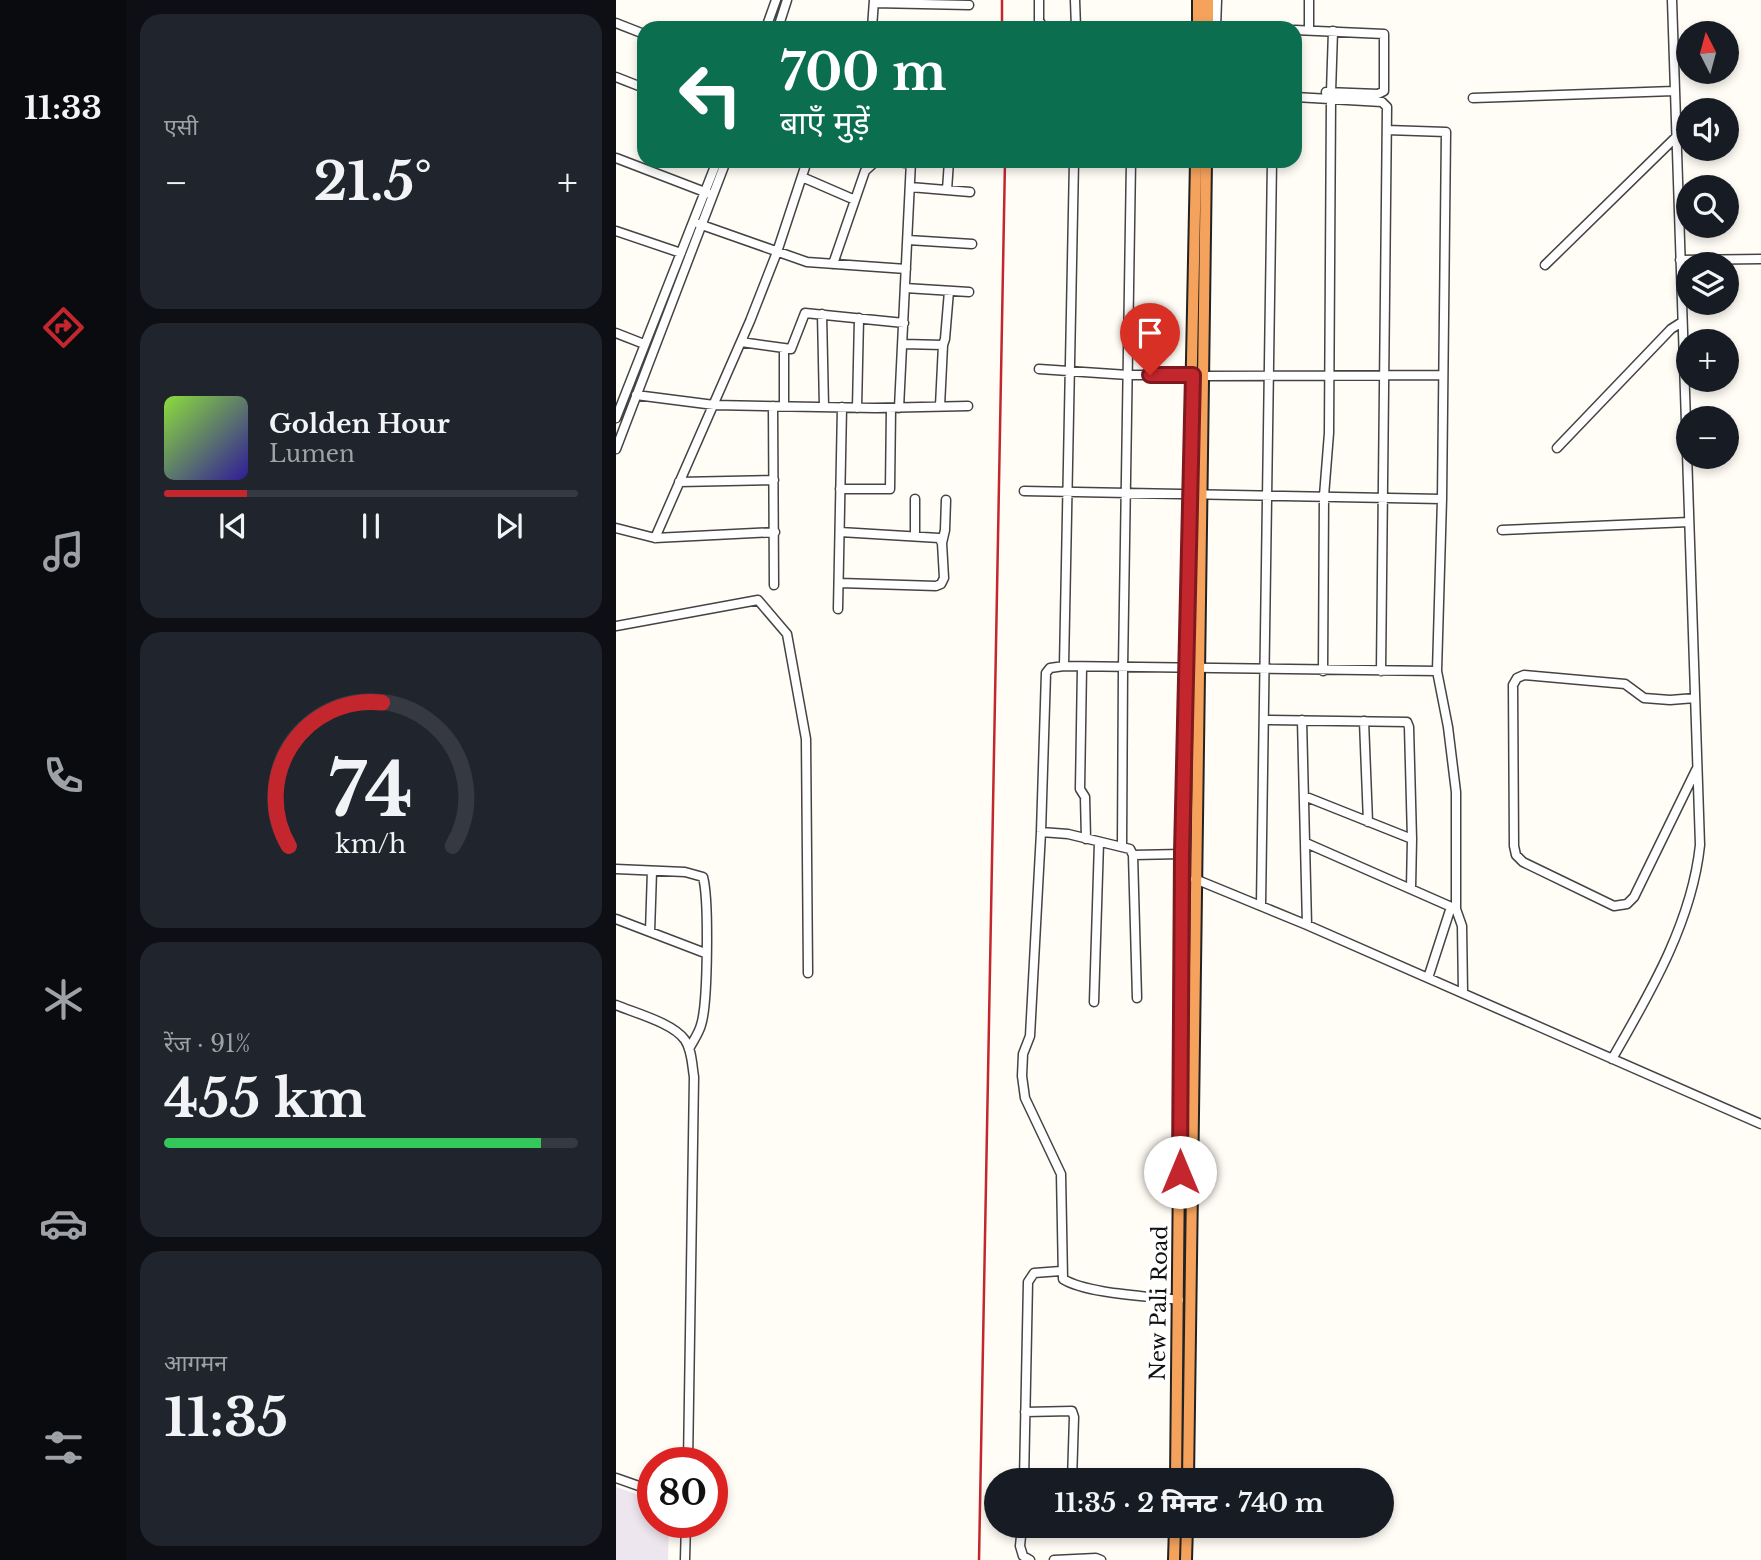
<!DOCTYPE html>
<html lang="hi">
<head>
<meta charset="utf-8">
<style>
	body { margin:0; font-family:"Libre Baskerville","Noto Sans Devanagari",serif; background:#20242c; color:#f1f3f6; height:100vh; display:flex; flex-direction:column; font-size:26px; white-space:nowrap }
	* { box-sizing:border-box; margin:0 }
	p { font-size:23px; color:#9ea1a6 }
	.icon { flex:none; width:38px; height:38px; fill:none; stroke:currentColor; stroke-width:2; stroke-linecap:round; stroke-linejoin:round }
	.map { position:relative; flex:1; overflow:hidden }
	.details { display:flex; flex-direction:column; gap:14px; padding:14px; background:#0d0f14; width:490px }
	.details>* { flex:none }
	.guide { position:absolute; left:21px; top:21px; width:665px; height:147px; border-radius:21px; box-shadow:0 4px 10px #0003; background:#0b6e4f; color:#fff; overflow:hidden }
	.needle { width:46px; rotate:354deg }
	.controls { position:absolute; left:1060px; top:21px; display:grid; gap:14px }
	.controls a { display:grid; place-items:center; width:63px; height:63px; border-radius:50%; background:#171b24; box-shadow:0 4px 10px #0003; font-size:35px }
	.speed { position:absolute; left:21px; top:1447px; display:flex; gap:14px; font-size:35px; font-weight:700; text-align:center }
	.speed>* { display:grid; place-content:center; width:91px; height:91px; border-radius:50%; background:#171b24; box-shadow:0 4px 10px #0003; line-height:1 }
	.speed .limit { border:10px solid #d22; background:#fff; color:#111 }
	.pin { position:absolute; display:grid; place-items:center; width:60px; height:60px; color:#fff; margin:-72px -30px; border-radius:50% 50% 50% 0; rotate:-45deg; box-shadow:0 0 7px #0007 }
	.pin .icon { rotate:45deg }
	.me { position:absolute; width:77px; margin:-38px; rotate:0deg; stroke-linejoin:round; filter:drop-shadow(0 0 5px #0008) }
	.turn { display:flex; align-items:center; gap:24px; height:147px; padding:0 28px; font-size:32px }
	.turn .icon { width:91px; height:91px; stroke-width:2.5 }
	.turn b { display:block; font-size:49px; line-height:60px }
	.big { font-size:52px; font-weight:800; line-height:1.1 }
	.details .widget { flex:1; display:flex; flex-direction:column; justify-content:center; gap:10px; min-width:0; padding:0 24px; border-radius:21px; background:#20242c }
	.details .dial { align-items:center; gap:0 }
	.dial svg { height:182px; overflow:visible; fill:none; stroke:#363941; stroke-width:7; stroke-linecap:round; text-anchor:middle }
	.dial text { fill:#f1f3f6; stroke:none }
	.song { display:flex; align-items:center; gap:21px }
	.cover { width:84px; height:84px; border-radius:10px; background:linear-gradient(135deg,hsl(90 70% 55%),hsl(250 70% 35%)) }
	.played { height:7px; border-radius:4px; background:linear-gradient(90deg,#c4262e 20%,#363941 20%) }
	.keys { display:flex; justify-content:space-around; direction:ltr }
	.heat { display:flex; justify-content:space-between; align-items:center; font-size:38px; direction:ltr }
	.charge { height:10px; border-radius:5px; background:linear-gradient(90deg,#34c759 91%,#363941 0) }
	.trip { position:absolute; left:368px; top:1468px; width:410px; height:70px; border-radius:35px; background:#171b24; box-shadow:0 4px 10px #0003; font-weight:800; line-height:70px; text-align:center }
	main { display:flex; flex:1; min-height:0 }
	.tabs { display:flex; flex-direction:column; width:126px; justify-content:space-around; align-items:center; background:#090b0e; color:#9ea1a6 }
	.tabs .icon { width:49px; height:49px }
	.tabs .on { color:#c4262e }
	.tabs b { font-size:32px; color:#f1f3f6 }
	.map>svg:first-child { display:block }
	.industrial { fill:#eee6ef }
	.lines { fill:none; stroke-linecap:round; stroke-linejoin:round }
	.minor-casing { stroke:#444; stroke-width:11 }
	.highway-casing { stroke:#222; stroke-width:14 }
	.minor { stroke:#fff; stroke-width:8 }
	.highway { stroke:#f5a25d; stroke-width:10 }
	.rail { stroke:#c4262e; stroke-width:2.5 }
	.route-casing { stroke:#7f191e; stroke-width:18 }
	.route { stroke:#c4262e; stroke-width:12 }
	.labels { text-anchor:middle; stroke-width:7; stroke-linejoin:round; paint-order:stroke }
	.street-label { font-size:21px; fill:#111; stroke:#fff }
</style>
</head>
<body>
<main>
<nav class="tabs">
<b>11:33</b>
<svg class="icon on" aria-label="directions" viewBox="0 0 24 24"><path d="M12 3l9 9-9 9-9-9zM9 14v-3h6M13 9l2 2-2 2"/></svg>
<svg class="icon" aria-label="music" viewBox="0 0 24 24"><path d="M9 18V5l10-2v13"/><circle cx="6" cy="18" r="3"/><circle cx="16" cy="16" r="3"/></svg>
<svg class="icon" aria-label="phone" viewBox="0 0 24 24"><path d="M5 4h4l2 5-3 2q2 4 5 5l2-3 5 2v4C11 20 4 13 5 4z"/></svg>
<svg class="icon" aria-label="climate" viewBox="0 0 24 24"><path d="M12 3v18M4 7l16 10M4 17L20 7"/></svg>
<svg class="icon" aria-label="car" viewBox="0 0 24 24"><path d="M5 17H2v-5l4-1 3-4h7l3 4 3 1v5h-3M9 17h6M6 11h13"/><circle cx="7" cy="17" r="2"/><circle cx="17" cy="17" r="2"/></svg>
<svg class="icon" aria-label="filters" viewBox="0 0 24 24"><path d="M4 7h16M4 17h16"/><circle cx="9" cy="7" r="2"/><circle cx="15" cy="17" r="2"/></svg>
</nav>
<section class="details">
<div class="widget"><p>एसी</p>
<div class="heat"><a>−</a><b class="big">21.5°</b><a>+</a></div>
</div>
<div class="widget">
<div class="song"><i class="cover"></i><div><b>Golden Hour</b><p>Lumen</p></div></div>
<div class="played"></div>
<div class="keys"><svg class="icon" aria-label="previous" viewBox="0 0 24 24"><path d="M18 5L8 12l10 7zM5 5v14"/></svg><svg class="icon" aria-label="pause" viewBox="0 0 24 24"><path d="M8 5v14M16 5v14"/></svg><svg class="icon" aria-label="next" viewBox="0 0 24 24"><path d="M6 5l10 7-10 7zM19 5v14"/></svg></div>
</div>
<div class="widget dial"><svg viewBox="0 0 100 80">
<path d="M14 69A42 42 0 1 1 86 69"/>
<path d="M14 69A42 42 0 0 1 55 6" stroke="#c4262e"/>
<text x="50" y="56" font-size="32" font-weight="700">74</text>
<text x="50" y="72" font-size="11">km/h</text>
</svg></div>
<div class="widget"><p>रेंज · 91%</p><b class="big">455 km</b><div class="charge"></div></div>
<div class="widget"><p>आगमन</p><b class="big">11:35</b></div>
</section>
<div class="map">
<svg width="1145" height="1560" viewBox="0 0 1145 1560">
	<rect width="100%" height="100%" fill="#fffdf5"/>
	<!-- industrial -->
	<path class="industrial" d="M0,1487L37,1500V1522L53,1523L52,1560H0Z"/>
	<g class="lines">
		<!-- minor casing -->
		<g class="minor-casing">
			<path id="minor" d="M423,0V20L427,28
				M459,0L460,28
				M693,0V30
				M258,3L353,5
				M0,23L28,34
				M150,28L160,0
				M162,28L171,0
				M256,28L258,0
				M600,28L601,0
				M679,30L768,34V91L762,94L710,92
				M0,77L28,88
				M715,92L717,31
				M679,97L766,102L771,107L765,671
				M857,98L1058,91
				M771,130L830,132L826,499L821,671L832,727L840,792V909L846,926L847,993
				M0,158L94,194
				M279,161L295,164
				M458,161L448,666L821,671
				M186,177L239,200
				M294,187L354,192
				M331,190L333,161
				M83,224L191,262L290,269
				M0,231L65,253
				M292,240L356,244
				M1064,260L1145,259
				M217,264L249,171L260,161
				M929,265L1060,137
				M289,288L353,292
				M206,314L208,407
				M0,333L28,344
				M125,342L175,349L189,313L288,323
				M287,344L327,345L329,339L333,291
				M423,369L512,375H577
				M586,376L827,375
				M20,395L98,405L259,408L352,406
				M157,406L158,585
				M168,406V348
				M324,406L327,345
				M241,408L243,318
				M283,408L295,161
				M0,418L101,161
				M941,448L1055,329L1066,322
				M0,449L110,161
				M63,482L158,480
				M224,489H274L275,408
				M408,491L826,499
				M0,528L39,538L159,532
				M886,530L1073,522
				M299,535V499
				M39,538L134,321L161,252L191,161
				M326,543L329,530L330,500
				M224,583L320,586L325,584L328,578L326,543L323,538L224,532
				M222,609L226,407
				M0,626L142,600L171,634L190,739L192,973
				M448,666L434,668L430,673L425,832L414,1036L407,1054L406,1076L409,1098L445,1174L447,1279C471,1294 533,1296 563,1300
				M466,667L464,789L469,797L470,839
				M707,671L708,496L713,433L715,98
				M1079,698L1054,700L1028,698L1009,684L908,675L901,678L897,685L898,846L900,855L907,862L998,906L1011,904L1018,897L1080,770
				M648,720L791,722L793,727L796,839L795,888
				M686,720L691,925
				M748,721L752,822
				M688,796L796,839
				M425,832L452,834L514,849L517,855L566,854
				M690,843L840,909
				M506,847L507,668L515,161
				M517,855L521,998
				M0,869L69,872L87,877C93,899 92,1004 85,1025C83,1033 77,1041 73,1049
				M579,879L691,925L1145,1124
				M645,905L656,161
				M0,919L89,953
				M34,932L36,871
				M812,978L835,907
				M478,1002L483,842
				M0,1005C19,1013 57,1023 69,1040C76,1050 76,1065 78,1077L72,1463
				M996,1059C1034,993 1076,922 1084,845L1056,0
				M409,1412L456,1411L458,1417L456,1480
				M0,1478L37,1491
				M408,1480L412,1282L418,1273L445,1271
				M406,1526L404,1546L407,1556L414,1560
				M69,1560L70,1522
				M438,1560L480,1558L485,1560"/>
		</g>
		<!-- highway casing -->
		<g class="highway-casing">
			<path id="highway" d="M582,28V0
				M592,28V0
				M560,1480L566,854L580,161
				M572,1480L590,161
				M558,1560L559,1526
				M570,1560L571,1526"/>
		</g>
		<!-- minor -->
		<use href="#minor" class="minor"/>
		<!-- highway -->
		<use href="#highway" class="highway"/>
		<!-- rail -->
		<path class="rail" d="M386,28V0
			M363,1560L389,161"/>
	</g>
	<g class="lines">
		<!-- route casing -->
		<g class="route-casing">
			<path id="route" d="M534,375H577L566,853L564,1172"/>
		</g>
		<!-- route -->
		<use href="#route" class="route"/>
	</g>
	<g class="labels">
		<!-- street labels -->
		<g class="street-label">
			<text transform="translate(543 1303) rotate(-89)" y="7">New Pali Road</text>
		</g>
	</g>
</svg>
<div class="controls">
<a><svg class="needle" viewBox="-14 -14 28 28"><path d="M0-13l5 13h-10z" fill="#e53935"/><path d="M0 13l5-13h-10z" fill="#9ea1a6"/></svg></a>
<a><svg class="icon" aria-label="sound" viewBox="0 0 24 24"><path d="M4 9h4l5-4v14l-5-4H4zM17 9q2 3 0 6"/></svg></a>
<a><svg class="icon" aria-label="search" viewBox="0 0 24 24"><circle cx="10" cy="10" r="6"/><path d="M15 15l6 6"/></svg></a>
<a><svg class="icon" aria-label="layers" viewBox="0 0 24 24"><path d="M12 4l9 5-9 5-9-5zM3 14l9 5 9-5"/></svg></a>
<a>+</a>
<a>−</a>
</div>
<div class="speed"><div class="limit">80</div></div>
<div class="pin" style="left:534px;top:375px;background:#d93025"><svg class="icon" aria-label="arrive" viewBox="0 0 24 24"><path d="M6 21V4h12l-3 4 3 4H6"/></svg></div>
<svg class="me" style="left:564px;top:1172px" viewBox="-20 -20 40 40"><circle r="19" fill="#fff"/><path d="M0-13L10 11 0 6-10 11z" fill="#c4262e"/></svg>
<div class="trip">11:35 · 2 मिनट · 740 m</div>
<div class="guide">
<div class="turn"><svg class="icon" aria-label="left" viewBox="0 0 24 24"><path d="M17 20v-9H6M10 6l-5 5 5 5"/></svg><div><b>700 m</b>बाएँ मुड़ें</div></div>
</div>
</div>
</main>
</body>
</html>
